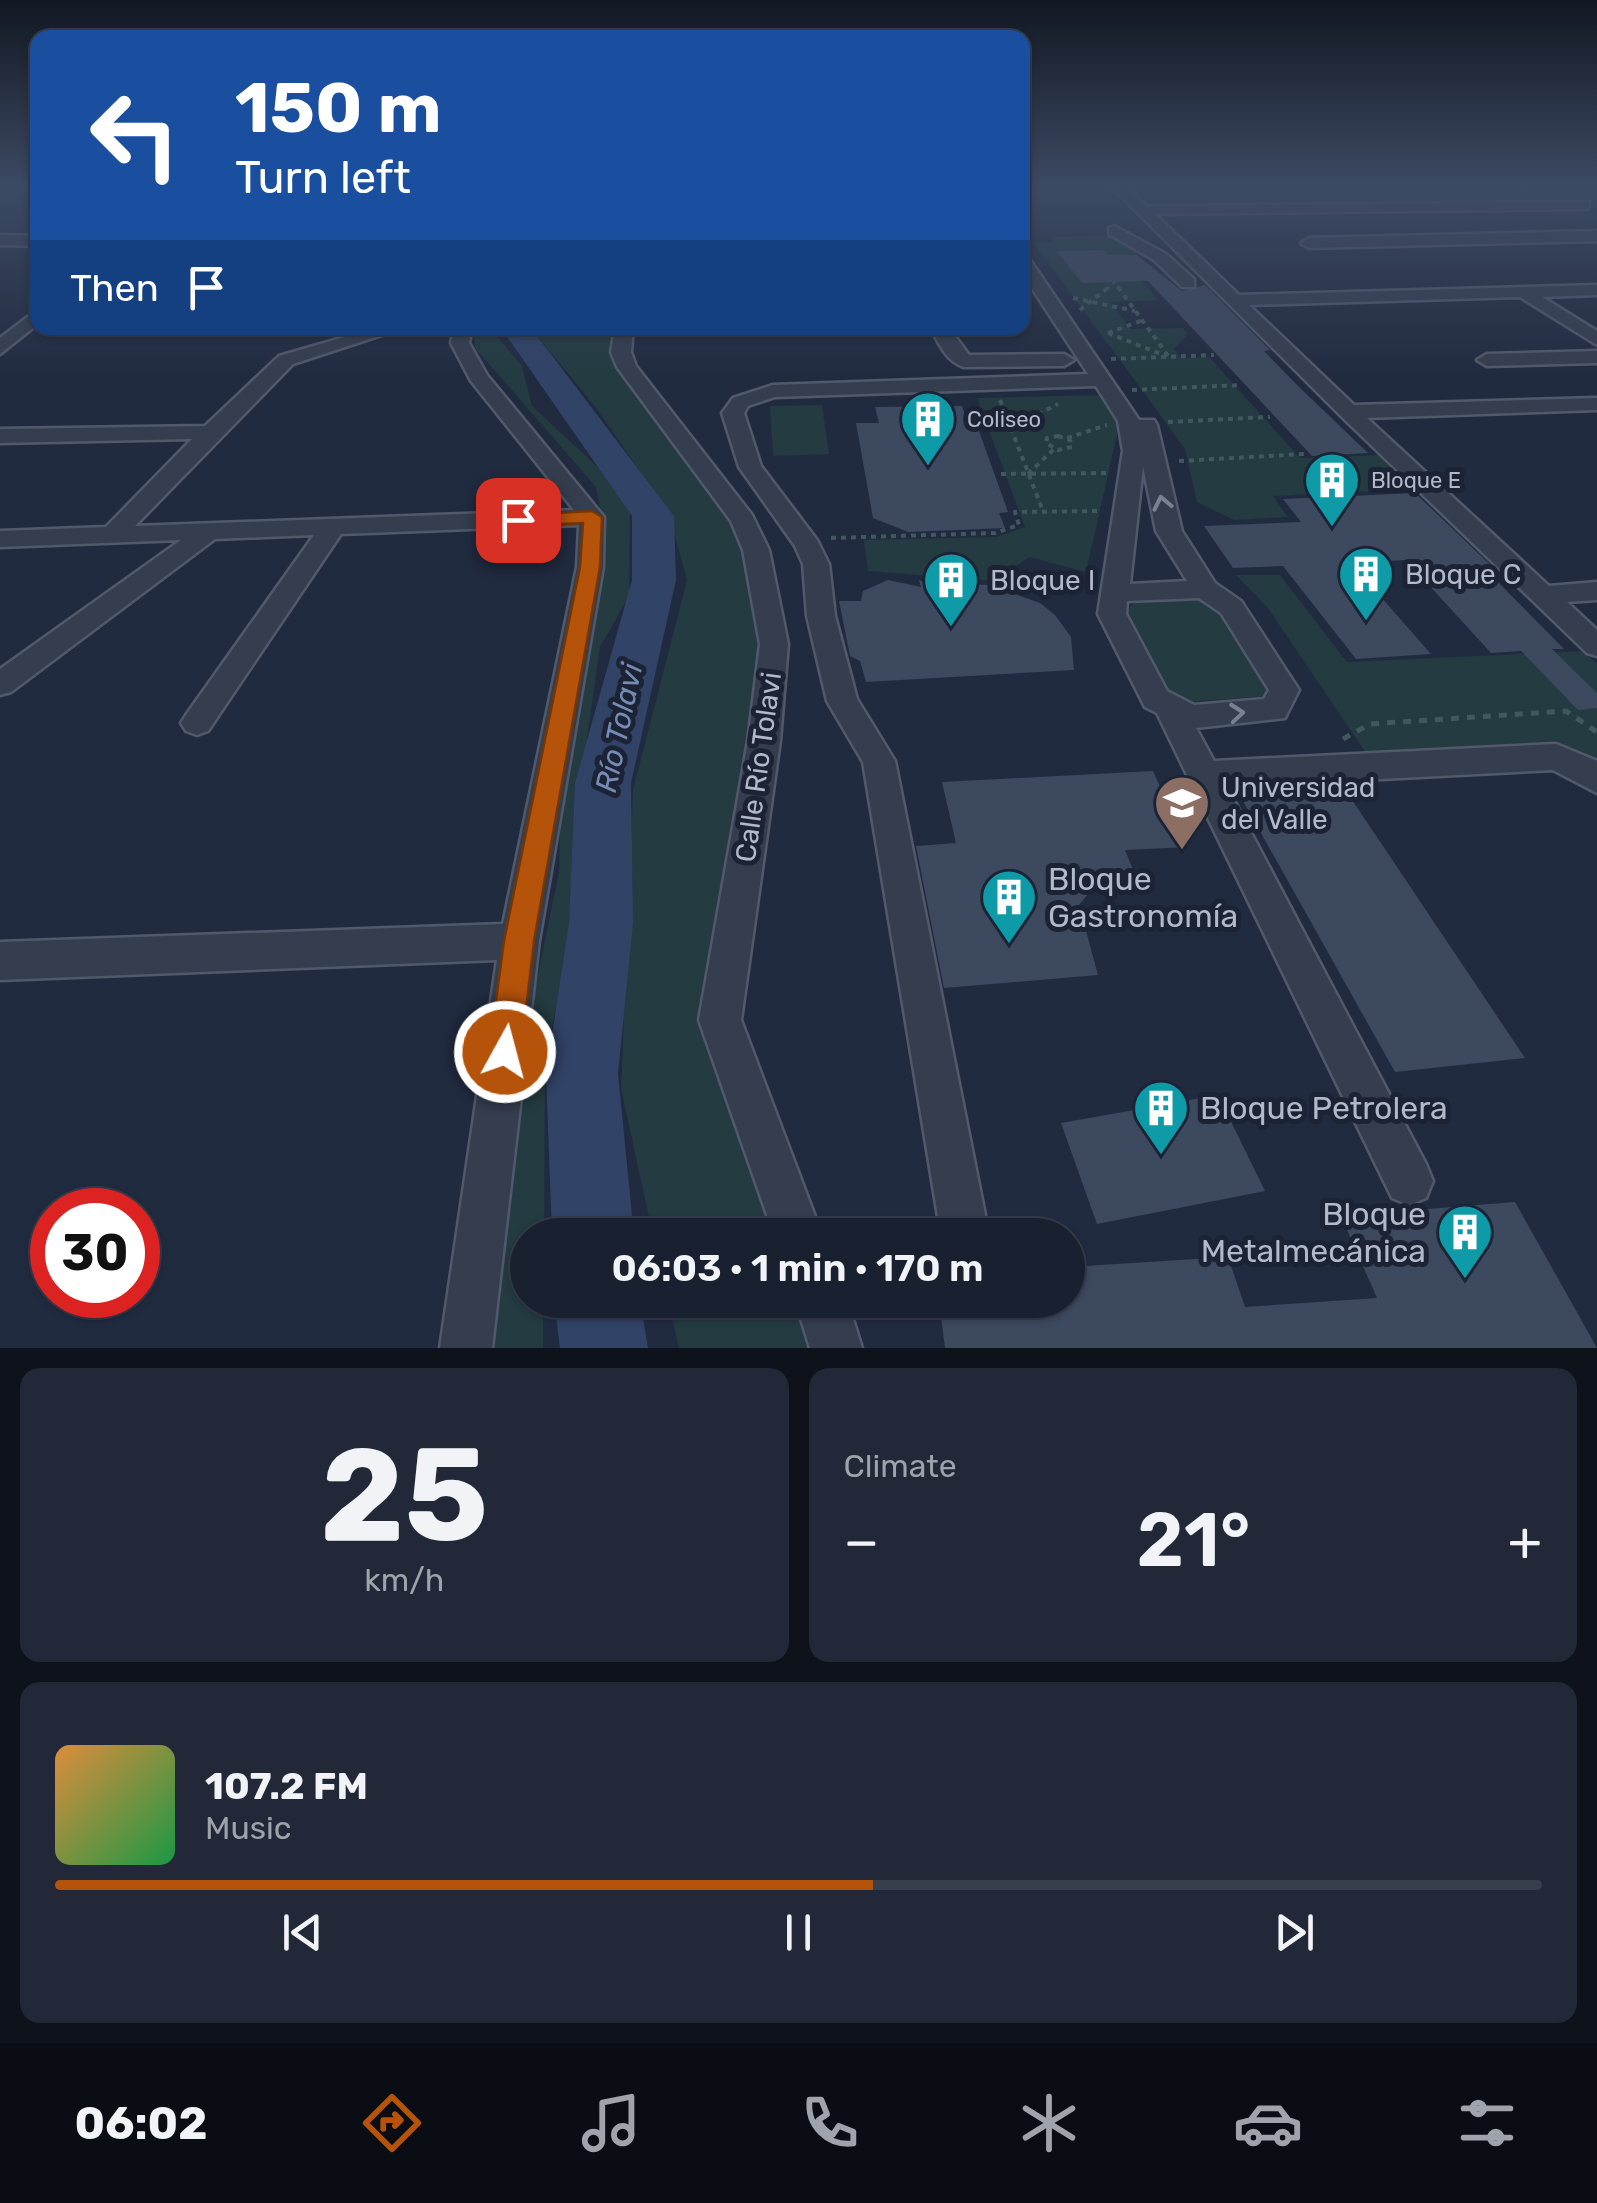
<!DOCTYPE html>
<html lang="en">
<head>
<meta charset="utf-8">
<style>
	body { margin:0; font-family:Rubik,sans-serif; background:#222838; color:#f1f3f6; height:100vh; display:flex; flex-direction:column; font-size:38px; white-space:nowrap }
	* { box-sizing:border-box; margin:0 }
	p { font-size:32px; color:#9fa3ab }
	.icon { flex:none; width:55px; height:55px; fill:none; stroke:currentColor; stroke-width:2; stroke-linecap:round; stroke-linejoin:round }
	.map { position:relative; height:1348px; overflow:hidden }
	.panel { display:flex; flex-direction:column; gap:20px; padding:20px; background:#0e121a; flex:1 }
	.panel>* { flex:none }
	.guide { position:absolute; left:30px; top:30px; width:1000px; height:305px; border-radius:20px; box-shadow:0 2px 8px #0004,0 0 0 2px #373e4c; background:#1a4fa0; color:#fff; overflow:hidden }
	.speed { position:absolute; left:30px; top:1188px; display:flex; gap:20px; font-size:50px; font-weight:700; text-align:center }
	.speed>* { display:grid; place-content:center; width:130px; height:130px; border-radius:50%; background:#192030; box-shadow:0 2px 8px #0004,0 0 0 2px #373e4c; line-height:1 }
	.speed .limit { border:15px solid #d22; background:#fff; color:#111 }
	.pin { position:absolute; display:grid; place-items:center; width:85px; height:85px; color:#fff; margin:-42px; border-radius:20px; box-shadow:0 5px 15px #0006 }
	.me { position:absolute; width:110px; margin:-55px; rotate:7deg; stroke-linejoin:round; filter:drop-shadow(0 0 8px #0008) }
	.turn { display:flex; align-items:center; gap:35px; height:210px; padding:0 40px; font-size:45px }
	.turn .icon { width:130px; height:130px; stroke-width:2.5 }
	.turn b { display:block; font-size:70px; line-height:85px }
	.then { display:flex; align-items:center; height:95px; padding:0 40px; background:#0003; gap:20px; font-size:38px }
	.big { font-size:75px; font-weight:600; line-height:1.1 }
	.panel .tile { flex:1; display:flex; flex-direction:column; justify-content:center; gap:15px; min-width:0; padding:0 35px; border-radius:20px; background:#222838 }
	.panel .dial { align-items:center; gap:0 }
	.dial b { font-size:130px; line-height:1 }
	.song { display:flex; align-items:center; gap:30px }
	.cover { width:120px; height:120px; border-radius:15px; background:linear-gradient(135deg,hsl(30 70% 55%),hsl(140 70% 35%)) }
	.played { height:10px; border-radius:5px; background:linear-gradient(90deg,#b45309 55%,#373e4c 55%) }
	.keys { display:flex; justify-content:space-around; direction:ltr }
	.heat { display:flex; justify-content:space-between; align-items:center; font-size:55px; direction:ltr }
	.panel .tiles { flex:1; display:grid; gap:20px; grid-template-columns:1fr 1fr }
	.tile:last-child { grid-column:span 2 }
	.trip { position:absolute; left:510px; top:1218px; width:575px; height:100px; border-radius:50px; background:#192030; box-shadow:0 2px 8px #0004,0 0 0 2px #373e4c; font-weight:600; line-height:100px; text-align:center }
	.dock { display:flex; height:160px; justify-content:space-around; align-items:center; background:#0a0d13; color:#9fa3ab }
	.dock .icon { width:70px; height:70px }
	.dock .active { color:#b45309 }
	.dock b { font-size:45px; color:#f1f3f6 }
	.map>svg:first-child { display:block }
	.green { fill:#233b41 }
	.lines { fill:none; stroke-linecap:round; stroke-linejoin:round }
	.river { fill:#314367; fill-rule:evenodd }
	.building { fill:#3d495f }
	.minor-casing { stroke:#51596a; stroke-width:5 }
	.path-far2 { stroke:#41585e; stroke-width:2.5; stroke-dasharray:4 4; stroke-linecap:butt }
	.path-far1 { stroke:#41585e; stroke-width:4; stroke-dasharray:5 5; stroke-linecap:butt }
	.path { stroke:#41585e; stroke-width:5; stroke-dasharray:8 8; stroke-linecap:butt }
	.minor { fill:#353e4f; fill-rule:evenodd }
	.oneway { stroke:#798293 }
	.route { fill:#b45309; stroke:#753606; stroke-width:2.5 }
	.labels { text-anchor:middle; stroke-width:10; stroke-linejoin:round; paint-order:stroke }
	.far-poi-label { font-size:22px; fill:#b1b9ca; stroke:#1b2334; text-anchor:start }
	.poi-label { font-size:28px; fill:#b1b9ca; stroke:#1b2334; text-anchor:start }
	.street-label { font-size:28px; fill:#b1b9ca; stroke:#1b2334 }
	.water-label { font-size:30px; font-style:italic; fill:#768cb5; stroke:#1b2334 }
	.near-poi-label { font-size:32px; fill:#b1b9ca; stroke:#1b2334; text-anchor:start }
</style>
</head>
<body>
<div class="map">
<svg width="1597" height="1348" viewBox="0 0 1597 1348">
	<rect width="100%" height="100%" fill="#212b40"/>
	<!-- green -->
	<path class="green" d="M1116,235L1152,254L1109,255L1104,250L1057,252L1082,283L1142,281L1158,300L1110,302L1131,329L1183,328L1188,334L1174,349L1181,358L1209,357L1300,458L1383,455L1418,489L1273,496L1288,517L1234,520L1197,502L1185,449L1034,243L1054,242L1051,237Z
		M472,328H490L522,366L532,406L604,473L630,508L629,596L600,647L580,789V893L545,1060L544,1235H528V1300H543V1348H480L508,1122L559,872L561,785L602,517L596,487L476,349Z
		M538,328H612L615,363L724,511L744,549L757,633L758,699L701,994L774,1235H653L621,1089L633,790L687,580L669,513L597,409L539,338Z
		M1101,395L1119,426L1086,572L1029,557L995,581L868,571L864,540L996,537L1025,527L977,398Z
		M822,405L829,454L773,456L770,406Z
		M1236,575H1280L1347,662L1583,651L1597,664V770L1370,759L1268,608Z
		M1205,598L1221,608L1270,685L1265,696L1189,702L1169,692L1126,611L1135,602Z
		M668,1300H794L808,1348H679Z"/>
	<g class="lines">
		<!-- river -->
		<path class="river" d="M501,328H531L674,516L676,580L631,783L633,923L618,1074L634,1235H552L546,1074L569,923L575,783L632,580V516Z
			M554,1300H640L648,1348H560Z"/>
	</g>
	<!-- building -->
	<path class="building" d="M1104,250L1109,255H1137L1182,291L1205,285L1270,350L1264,351L1298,386L1368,453L1312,456L1148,281L1082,283L1056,251Z
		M962,406L966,417H974L1008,512L999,513L1005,528L908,532L873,518L856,423H879L875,407Z
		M1415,493L1502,576H1492L1564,649H1552L1597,693V708L1578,710L1521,651L1491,653L1406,560L1351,563L1431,654L1356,659L1283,566L1233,568L1204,526L1301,522L1283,499Z
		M888,580L921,587L919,580L937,589L960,584L989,585L1040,603L1055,615L1071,637L1074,670L866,682L860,661L850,656L839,601H861L863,591Z
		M1153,771L1187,847L1125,850L1136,877L1100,880L1079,905L1098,975L944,988L916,846L956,843L942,782Z
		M1342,785L1525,1058L1395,1072L1238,792Z
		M1218,1095L1265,1191L1097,1224L1061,1123Z
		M1515,1202L1597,1348H945L939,1300H1068V1267L1228,1257L1245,1307L1377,1298L1341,1216Z"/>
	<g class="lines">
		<!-- minor casing -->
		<g class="minor-casing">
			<path id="minor" d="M1111,186H1126L1146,206L1589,202V208L1584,209L1155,214L1239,295L1597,285V295L1542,297L1597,331V345L1520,297L1249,305L1354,405L1597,398V410L1367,418L1549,586L1597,582V600L1567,602L1597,630V656L1587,653L1341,416Z
				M1114,226L1166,254L1194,279V287H1182L1154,260L1109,234V228Z
				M1597,231V241L1309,248L1301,243L1309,238Z
				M0,235L38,236V246L0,245Z
				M1022,255L1028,257L1139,420H1154L1157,425L1182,531L1215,583L1241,601L1299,690L1285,718L1196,728L1214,761L1556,744L1597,761V793L1553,770L1227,787L1426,1164L1433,1181L1426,1198L1409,1205L1392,1198L1157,713L1145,707L1098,614L1123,451L1118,421L1096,386L775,397L748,406L744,413L761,466L817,540L829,564L835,616L857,699L895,761L989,1235H941L863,762L827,701L807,616L803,564L795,546L739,467L722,413L733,398L773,385L1088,374L1022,273ZM1143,466L1156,531L1187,581L1130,584ZM1199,598L1221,613L1269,690L1264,699L1194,705L1167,691L1126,614L1127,601Z
				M38,309V324L0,354V338Z
				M376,328H403L293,364L135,526L574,510L471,381L451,343L454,328H472L469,343L487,375L604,517L603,567L539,941L492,1348H440L497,960L0,980V942L503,924L577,567L579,525L341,534L208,731L197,735L186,731L181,723L186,715L314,535L215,539L11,692L0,695V669L181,540L0,547V531L106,527L192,439L0,443V429L205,426L279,356Z
				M615,328H633L631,352L636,366L752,515L769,550L788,644L780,741L741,1020L822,1235H774L699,1020L748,741L760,644L743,550L731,521L617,367L611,352Z
				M931,328H949L969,355L1064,354L1074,360L1064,366L964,367C947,362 938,343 931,328Z
				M1597,351V363L1487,366L1477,360L1487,354Z
				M795,1300H847L862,1348H810Z"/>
		</g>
		<!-- path-far2 -->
		<path class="path-far2" d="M1106,289L1115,282L1120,289"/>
		<!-- path-far1 -->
		<path class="path-far1" d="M1118,287L1169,357
			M1073,298L1135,311
			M1080,310L1109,287
			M1108,333L1166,356
			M1108,333L1143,320
			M1111,359L1214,355
			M1132,390L1241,385
			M1000,400L1043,511
			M1168,422L1270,417
			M1011,428L1058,404
			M1058,436L1070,440L1072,447L1058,450L1046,443L1047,438Z
			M1067,438L1107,425
			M1179,461L1304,454
			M1001,474L1108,473
			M1028,474L1054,449
			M831,538L995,533L1019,525L1015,512L1102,511"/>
		<!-- path -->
		<path class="path" d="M1343,739L1370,724L1566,711L1597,732"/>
		<!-- minor -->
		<use href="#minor" class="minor"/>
	</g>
	<!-- one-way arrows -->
	<defs><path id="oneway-chevron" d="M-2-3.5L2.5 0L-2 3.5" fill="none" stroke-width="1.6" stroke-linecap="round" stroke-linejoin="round" transform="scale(2.5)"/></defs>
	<g class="oneway">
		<use href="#oneway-chevron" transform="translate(1162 503) rotate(-102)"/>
		<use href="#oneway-chevron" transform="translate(1237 713) rotate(-5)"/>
	</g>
	<!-- sky -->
	<linearGradient id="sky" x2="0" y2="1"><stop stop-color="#121823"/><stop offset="0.5" stop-color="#3d4a64"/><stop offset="1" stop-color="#3d4a64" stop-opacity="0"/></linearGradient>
	<rect width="1597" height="375" fill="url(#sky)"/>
	<!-- route -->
	<path class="route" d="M592,511L602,517L600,567L534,941L521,1052L516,1063L505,1068L493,1063L489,1052L504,941L580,567L583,523L518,526L509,520L518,515Z"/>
	<!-- icons -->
	<defs>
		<g id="building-pin" transform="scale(2.875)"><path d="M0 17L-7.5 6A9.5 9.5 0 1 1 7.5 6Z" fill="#0f9aa8" stroke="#1b2334"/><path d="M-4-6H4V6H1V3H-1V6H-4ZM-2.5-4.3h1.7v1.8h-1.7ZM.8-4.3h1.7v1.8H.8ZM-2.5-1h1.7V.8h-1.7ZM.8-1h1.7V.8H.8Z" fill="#fff"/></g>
		<g id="university-pin" transform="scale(2.875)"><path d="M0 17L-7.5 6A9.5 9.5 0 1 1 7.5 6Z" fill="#8d6e63" stroke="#1b2334"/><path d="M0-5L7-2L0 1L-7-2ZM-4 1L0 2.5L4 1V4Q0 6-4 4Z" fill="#fff"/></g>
	</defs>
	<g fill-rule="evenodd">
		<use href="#building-pin" x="928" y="419"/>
		<use href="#building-pin" x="1332" y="480"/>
		<use href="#building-pin" x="1366" y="574"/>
		<use href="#building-pin" x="951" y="580"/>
		<use href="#university-pin" x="1182" y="803"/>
		<use href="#building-pin" x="1009" y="897"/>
		<use href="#building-pin" x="1161" y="1108"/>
		<use href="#building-pin" x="1465" y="1232"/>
	</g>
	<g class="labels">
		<!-- far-poi labels -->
		<g class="far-poi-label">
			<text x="967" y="427">Coliseo</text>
			<text x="1371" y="488">Bloque E</text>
		</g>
		<!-- poi labels -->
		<g class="poi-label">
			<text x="1405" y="584">Bloque C</text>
			<text x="990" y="590">Bloque I</text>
			<text x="1221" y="797">Universidad<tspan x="1221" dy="32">del Valle</tspan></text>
		</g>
		<!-- street labels -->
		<g class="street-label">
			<text transform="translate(758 767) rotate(-82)" y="10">Calle Río Tolavi</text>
		</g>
		<!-- water labels -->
		<g class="water-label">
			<text transform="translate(619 728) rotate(-78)" y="10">Río Tolavi</text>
		</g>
		<!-- near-poi labels -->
		<g class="near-poi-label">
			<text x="1048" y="890">Bloque<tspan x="1048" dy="37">Gastronomía</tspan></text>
			<text x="1200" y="1119">Bloque Petrolera</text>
			<text x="1426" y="1225" text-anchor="end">Bloque<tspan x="1426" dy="37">Metalmecánica</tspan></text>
		</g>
	</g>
</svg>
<div class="speed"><div class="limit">30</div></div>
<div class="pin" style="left:518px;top:520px;background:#d93025"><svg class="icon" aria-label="arrive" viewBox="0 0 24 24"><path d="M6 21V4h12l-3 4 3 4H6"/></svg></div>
<svg class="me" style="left:505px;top:1052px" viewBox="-20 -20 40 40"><circle r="17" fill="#b45309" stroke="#fff" stroke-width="3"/><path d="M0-11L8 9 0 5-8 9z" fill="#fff"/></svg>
<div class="trip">06:03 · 1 min · 170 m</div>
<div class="guide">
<div class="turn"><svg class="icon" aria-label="left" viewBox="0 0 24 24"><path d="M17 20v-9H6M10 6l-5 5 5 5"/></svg><div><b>150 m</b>Turn left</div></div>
<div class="then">Then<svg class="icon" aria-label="arrive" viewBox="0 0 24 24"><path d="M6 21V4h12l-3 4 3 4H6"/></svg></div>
</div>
</div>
<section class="panel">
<div class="tiles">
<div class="tile dial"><b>25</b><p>km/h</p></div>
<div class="tile"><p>Climate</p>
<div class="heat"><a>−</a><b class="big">21°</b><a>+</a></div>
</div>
<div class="tile">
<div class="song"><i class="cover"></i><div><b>107.2 FM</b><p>Music</p></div></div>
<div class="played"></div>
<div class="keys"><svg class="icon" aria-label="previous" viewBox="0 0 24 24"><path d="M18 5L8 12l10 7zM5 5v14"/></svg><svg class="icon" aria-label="pause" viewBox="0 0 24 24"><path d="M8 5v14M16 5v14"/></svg><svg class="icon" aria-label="next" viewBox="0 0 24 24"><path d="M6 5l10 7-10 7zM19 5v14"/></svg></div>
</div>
</div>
</section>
<nav class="dock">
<b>06:02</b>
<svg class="icon active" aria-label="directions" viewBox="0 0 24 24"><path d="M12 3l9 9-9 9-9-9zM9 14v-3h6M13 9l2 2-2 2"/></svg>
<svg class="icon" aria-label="music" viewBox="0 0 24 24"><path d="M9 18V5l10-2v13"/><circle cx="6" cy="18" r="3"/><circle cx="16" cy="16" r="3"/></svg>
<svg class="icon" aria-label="phone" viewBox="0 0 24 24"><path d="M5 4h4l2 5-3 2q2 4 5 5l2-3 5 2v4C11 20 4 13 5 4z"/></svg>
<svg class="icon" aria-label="climate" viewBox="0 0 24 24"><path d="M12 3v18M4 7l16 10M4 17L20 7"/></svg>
<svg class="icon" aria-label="car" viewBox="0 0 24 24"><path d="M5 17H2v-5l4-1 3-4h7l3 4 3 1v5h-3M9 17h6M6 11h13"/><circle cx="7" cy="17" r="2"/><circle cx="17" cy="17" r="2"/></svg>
<svg class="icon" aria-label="filters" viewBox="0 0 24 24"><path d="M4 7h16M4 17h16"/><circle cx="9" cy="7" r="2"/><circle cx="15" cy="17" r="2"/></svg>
</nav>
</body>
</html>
